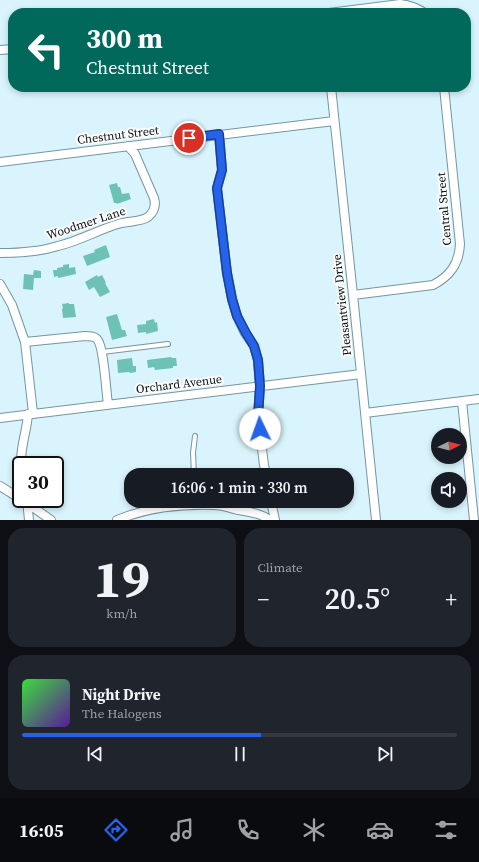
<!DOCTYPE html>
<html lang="en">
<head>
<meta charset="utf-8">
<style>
	body { margin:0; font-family:"Source Serif 4",serif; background:#20242c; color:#f1f3f6; height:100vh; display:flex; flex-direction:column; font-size:15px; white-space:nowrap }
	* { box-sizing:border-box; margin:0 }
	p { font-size:13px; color:#9ea1a6 }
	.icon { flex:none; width:22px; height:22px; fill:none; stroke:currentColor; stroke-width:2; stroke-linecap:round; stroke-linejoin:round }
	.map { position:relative; height:520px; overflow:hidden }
	.sheet { display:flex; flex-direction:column; gap:8px; padding:8px; background:#0d0f14; flex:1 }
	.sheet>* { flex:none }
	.top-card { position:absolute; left:8px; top:8px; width:463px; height:84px; border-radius:16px; box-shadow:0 2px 6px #0003; background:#00695c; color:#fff; overflow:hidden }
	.needle { width:26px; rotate:84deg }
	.controls { position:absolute; left:431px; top:428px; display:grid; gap:8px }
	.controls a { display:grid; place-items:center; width:36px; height:36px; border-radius:50%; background:#171b24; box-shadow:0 2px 6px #0003; font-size:20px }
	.speed { position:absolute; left:12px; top:456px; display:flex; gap:8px; font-size:20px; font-weight:700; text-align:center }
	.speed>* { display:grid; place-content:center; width:52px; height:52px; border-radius:50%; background:#171b24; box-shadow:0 2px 6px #0003; line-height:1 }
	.speed .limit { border:2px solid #111; border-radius:6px; background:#fff; color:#111 }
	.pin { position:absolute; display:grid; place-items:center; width:34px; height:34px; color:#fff; margin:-17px; border:2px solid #fff; border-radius:50%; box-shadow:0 1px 4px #0007 }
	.me { position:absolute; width:44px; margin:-22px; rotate:357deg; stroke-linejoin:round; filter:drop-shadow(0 0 3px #0008) }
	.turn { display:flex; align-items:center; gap:14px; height:84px; padding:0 12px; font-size:18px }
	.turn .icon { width:52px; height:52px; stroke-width:2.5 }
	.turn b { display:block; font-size:28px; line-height:34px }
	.big { font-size:30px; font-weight:600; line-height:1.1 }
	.sheet .widget { flex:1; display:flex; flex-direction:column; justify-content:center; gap:6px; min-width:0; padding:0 14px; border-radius:16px; background:#20242c }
	.sheet .dial { align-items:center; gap:0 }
	.dial b { font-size:52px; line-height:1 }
	.song { display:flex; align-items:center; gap:12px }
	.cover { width:48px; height:48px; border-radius:6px; background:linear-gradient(135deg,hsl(120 70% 55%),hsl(270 70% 35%)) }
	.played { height:4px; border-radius:2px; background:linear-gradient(90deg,#2563eb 55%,#363941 55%) }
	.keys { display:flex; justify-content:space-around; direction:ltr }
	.heat { display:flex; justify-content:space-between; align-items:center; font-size:22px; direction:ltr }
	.sheet .tiles { flex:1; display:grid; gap:8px; grid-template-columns:1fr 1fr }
	.widget:last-child { grid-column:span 2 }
	.trip { position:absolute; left:124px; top:468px; width:230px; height:40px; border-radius:16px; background:#171b24; box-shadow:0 2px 6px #0003; font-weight:600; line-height:40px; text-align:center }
	.menu { display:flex; height:64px; justify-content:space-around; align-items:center; background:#090b0e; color:#9ea1a6 }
	.menu .icon { width:28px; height:28px }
	.menu .selected { color:#2563eb }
	.menu b { font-size:18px; color:#f1f3f6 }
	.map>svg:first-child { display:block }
	.building { fill:#6ec1b5 }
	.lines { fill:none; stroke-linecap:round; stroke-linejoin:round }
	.lane-casing { stroke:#76959e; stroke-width:6 }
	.street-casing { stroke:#76959e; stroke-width:10 }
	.lane { stroke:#fff; stroke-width:4 }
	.street { stroke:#fff; stroke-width:8 }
	.route-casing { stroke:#184099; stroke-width:10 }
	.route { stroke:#2563eb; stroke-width:7 }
	.labels { text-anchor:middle; stroke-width:4; stroke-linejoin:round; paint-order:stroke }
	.street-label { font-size:12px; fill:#040e11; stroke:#fcfcfc }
</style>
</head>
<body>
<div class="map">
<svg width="479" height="520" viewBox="0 0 479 520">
	<rect width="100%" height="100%" fill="#d9f4fc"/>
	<!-- building -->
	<path class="building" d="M117,183L118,187H120L122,194L129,193L131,199L117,204V203H114L109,185Z
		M106,245L110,257L87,266L83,256L95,252L94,250Z
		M69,264V268L75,267L76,274L58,278V276L54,277L53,270H57V268L63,267V265Z
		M34,270L41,271V278H34L33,290L23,289L24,274L33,275Z
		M97,275L98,277L102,275L106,283H105L110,292L100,297L94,287L89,290L85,282Z
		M69,303V304H74L76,317L63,318L62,309L63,308L62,304Z
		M117,314L122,330H125L127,336L112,340L106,317Z
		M154,319L155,323L157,322L158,331L146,334V332L138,333L137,325L146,324V321Z
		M171,357L172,358H176L177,366H173V368L155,370L154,367L148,368L147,360Z
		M132,358L133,366H136V372L130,373L129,372L118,373L117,360Z"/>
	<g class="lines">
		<!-- lane casing -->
		<g class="lane-casing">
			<path id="lane" d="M102,352L168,344
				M194,475L193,453L195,436"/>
		</g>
		<!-- street casing -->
		<g class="street-casing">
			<path id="street" d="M329,13L400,4C410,5 416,8 425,13
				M0,50L13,49
				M331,87L353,295L376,520
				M219,134L222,170L217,188L227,273L232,299L237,316L245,333L254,346L258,360L260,386L258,417L264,465L266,475
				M0,162L334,121
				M0,253C19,253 39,252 58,246C79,241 98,230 118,224C127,221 141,222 148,217C154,212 156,205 154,198L135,154L128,146
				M0,284L12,305L25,342L33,413
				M353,295L433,285C450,276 459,264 460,244L444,87
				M25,342L85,336C90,336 94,336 97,339C104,346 106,392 108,404
				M462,401L474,520
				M365,413L479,399
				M0,418L361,374
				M21,465C20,447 27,431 28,414
				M0,486L27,503L51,520
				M27,500L29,520
				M271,501L275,520
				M117,520C148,507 181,504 214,505C222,505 230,508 238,510C249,512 260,513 270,520"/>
		</g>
		<!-- lane -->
		<use href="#lane" class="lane"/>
		<!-- street -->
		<use href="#street" class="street"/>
	</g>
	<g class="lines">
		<!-- route casing -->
		<g class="route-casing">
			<path id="route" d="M189,138L219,134L222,170L217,188L227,273L232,299L237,316L246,333L254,346L258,360L260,386L258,417L260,429"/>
		</g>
		<!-- route -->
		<use href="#route" class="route"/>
	</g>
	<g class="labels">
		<!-- street labels -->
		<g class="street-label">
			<text transform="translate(118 135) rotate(-7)" y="4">Chestnut Street</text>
			<text transform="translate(444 209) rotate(-95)" y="4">Central Street</text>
			<text transform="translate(86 223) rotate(-18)" y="4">Woodmer Lane</text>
			<text transform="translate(342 305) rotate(-96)" y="4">Pleasantview Drive</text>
			<text transform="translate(179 384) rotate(-7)" y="4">Orchard Avenue</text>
		</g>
	</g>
</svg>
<div class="controls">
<a><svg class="needle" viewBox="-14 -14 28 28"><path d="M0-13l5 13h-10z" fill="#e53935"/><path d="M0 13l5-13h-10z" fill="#9ea1a6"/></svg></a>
<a><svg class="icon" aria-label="sound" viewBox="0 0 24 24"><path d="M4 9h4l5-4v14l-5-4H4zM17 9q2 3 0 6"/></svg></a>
</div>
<div class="speed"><div class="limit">30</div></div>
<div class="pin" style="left:189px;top:138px;background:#d93025"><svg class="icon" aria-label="arrive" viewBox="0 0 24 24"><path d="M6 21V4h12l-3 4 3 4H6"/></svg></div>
<svg class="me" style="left:260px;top:429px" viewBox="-20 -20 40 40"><circle r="19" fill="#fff"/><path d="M0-13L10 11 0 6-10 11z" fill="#2563eb"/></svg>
<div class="trip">16:06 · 1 min · 330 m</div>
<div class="top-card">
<div class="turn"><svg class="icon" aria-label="left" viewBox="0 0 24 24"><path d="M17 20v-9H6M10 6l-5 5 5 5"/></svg><div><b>300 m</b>Chestnut Street</div></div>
</div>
</div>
<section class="sheet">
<div class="tiles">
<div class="widget dial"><b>19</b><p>km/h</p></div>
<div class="widget"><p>Climate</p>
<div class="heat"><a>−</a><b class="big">20.5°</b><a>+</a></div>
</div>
<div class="widget">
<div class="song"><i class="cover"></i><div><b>Night Drive</b><p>The Halogens</p></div></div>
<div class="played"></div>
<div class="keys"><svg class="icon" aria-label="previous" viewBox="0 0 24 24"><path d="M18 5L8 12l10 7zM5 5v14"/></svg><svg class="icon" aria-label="pause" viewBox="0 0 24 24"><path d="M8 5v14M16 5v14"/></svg><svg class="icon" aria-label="next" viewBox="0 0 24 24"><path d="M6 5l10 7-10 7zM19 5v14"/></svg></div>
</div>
</div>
</section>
<nav class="menu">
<b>16:05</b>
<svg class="icon selected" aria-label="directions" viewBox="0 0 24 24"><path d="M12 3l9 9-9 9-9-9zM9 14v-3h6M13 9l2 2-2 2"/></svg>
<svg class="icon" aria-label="music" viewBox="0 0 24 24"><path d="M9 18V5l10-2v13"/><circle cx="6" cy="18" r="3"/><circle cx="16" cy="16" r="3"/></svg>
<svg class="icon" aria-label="phone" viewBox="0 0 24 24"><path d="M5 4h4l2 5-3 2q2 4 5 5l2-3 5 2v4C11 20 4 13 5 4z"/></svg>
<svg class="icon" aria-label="climate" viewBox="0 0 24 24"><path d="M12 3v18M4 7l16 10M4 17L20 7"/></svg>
<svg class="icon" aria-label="car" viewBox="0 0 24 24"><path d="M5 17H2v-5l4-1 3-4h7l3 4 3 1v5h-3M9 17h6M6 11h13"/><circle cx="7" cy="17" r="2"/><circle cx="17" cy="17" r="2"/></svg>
<svg class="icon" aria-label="filters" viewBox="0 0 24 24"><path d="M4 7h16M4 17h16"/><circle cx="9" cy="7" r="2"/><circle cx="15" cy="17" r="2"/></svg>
</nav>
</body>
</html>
